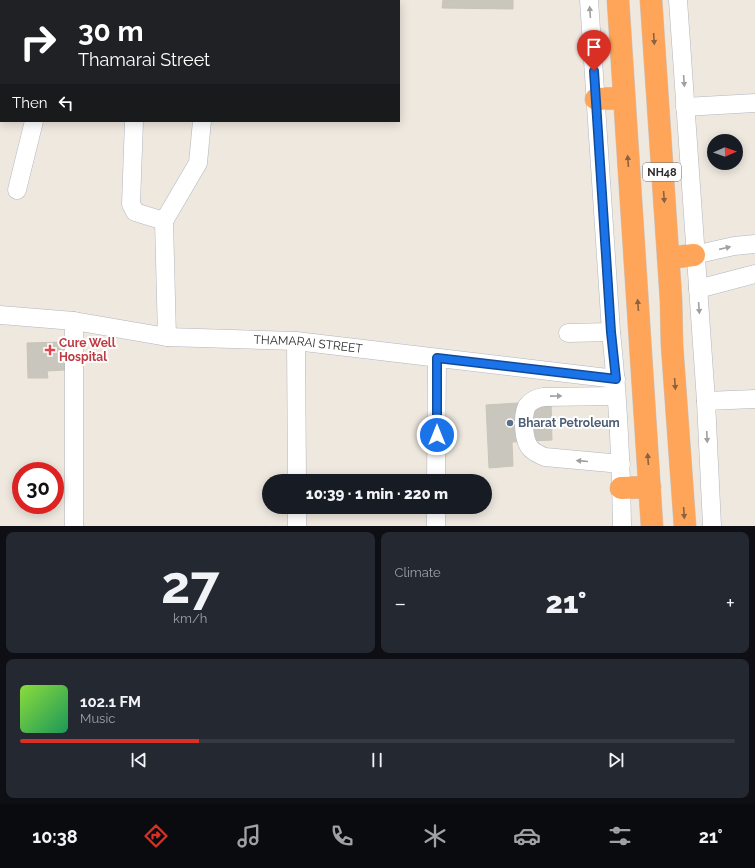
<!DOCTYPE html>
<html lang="en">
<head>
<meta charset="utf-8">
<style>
	body { margin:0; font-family:Raleway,sans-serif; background:#242831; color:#f1f3f6; height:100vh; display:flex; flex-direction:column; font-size:15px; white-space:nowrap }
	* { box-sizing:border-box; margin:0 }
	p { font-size:13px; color:#9ea1a6 }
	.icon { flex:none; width:22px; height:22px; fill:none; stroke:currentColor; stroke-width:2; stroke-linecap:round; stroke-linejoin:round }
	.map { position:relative; height:526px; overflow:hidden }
	.details { display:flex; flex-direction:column; gap:6px; padding:6px; background:#0d0f14; flex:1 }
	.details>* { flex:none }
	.top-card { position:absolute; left:0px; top:0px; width:400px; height:122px; box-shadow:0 2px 10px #0003; background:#202124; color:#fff; overflow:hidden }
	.needle { width:26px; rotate:88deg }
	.buttons { position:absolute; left:707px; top:134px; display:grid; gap:8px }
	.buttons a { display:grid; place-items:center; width:36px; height:36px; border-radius:50%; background:#171b24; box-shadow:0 2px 10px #0003; font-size:20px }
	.speed { position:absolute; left:12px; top:462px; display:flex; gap:8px; font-size:20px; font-weight:700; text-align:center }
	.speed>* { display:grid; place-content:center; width:52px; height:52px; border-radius:50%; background:#171b24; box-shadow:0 2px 10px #0003; line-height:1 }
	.speed .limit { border:6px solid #d22; background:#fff; color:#111 }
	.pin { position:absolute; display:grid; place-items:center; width:34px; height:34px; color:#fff; margin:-41px -17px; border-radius:50% 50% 50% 0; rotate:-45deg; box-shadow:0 0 4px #0007 }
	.pin .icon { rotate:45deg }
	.me { position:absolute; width:44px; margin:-22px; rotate:0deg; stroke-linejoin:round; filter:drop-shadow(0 0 3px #0008) }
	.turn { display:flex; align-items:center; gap:14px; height:84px; padding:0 12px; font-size:18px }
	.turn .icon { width:52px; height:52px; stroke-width:2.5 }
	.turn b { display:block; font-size:28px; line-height:34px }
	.then { display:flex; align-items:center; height:38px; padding:0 12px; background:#0003; gap:8px; font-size:15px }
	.big { font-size:30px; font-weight:800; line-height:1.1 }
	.details .card { flex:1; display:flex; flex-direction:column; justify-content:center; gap:6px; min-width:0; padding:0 14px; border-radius:8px; background:#242831 }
	.details .dial { align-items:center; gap:0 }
	.dial b { font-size:52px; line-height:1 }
	.song { display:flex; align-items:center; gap:12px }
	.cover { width:48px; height:48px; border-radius:6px; background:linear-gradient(135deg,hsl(90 70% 55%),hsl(150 70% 35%)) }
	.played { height:4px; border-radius:2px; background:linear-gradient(90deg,#d93025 25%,#363941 25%) }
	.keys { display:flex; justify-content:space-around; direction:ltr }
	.heat { display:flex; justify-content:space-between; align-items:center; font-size:22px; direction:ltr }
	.details .tiles { flex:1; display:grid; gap:6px; grid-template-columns:1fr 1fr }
	.card:last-child { grid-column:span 2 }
	.trip { position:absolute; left:262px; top:474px; width:230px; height:40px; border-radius:20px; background:#171b24; box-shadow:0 2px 10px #0003; font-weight:800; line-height:40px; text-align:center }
	.tab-bar { display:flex; height:64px; justify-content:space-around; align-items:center; background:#090b0e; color:#9ea1a6 }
	.tab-bar .icon { width:28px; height:28px }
	.tab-bar .current { color:#d93025 }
	.tab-bar b { font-size:18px; color:#f1f3f6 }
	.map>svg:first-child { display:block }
	.building { fill:#c9c6bd; stroke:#cac4b8 }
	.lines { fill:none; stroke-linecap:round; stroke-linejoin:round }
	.minor-casing { stroke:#b2b5c0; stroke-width:19 }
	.highway-casing { stroke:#c8c8c8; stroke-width:23 }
	.minor { stroke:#fff; stroke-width:18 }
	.highway { stroke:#ffa559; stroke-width:22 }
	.oneway { fill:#a0a0a0 }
	.oneway2 { fill:#8b6240 }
	.route-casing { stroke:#114b97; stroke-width:10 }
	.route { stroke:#1a73e8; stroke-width:7 }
	.health-dot { fill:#e0444e; stroke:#fff; stroke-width:1.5 }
	.service-dot { fill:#5c6f8a; stroke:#fff; stroke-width:1.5 }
	.labels { text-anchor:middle; stroke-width:4; stroke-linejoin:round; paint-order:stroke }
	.shield { fill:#fff; stroke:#6b6b6b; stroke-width:1 }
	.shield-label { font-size:11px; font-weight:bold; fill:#2c2c2c }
	.health-label { font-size:12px; font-weight:bold; fill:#be3a42; stroke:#fff; text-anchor:start }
	.street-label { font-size:12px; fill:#2c2c2c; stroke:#fff }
	.service-label { font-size:12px; font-weight:bold; fill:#4e5e75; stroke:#fff; text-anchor:start }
</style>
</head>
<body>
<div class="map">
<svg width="755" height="526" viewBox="0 0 755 526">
	<rect width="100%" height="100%" fill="#eee8df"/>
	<!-- building -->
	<path class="building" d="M443,0H513V9L442,8Z
		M64,342L65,370L47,371L48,378H28L27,343Z
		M551,401L552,440L512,442L513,466L489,468L486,405Z"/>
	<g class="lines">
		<!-- minor casing -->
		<g class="minor-casing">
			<g id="minor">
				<path d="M589,0L611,332C618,397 621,461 622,526"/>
				<path d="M678,0L706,401L712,526"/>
				<path d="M57,1V0"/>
				<path d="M148,1V0"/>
				<path d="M212,1V0"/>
				<path d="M0,51H1"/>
				<path d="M685,107L755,103"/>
				<path d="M134,121L131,204L135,212L164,221"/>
				<path d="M17,190L34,121"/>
				<path d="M694,255L734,246L755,244"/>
				<path d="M698,289L755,274"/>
				<path id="s1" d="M0,315L74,321L167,337L296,341L616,379"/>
				<path d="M568,333L611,332"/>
				<path d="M167,337L164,221L198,163L202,121"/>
				<path d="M296,341L297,481"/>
				<path d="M616,396L543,397C537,398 531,400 527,406C522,416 523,441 531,449C535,453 540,455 545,457L621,464"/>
				<path d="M706,401L755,399"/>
				<path d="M436,481L437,358"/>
				<path d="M297,507V526"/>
				<path d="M74,526V321"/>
				<path d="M436,526V507"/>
			</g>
		</g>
		<!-- highway casing -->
		<g class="highway-casing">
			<path id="highway" d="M618,0L652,526
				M651,0L671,300L672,345L685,526
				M596,99L624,98
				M668,258L694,255
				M621,488L650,487"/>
		</g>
		<!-- minor -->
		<use href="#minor" class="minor"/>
		<!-- highway -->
		<use href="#highway" class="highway"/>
	</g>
	<!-- one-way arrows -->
	<defs><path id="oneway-solid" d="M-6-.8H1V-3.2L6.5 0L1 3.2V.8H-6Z"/></defs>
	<g class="oneway">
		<use href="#oneway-solid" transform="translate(590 12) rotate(-94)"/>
		<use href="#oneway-solid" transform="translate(684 81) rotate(86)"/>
		<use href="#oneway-solid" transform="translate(725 248) rotate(-13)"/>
		<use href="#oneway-solid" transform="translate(699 308) rotate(86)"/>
		<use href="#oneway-solid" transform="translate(556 396) rotate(-1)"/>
		<use href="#oneway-solid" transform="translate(707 437) rotate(87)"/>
		<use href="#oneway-solid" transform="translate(582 461) rotate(-175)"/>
	</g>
	<g class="oneway2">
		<use href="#oneway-solid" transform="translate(654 39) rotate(86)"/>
		<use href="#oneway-solid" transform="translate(628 161) rotate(-94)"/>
		<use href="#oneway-solid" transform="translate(664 197) rotate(86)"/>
		<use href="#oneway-solid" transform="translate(638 305) rotate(-94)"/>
		<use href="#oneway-solid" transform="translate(675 384) rotate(86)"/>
		<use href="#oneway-solid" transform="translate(648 459) rotate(-94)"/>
		<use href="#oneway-solid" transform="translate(684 513) rotate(86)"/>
	</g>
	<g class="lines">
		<!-- route casing -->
		<g class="route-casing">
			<path id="route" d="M437,435V358L616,379L611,332L594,71"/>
		</g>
		<!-- route -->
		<use href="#route" class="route"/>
	</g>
	<!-- markers -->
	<path class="health-dot" d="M48 344h4v4h4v4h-4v4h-4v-4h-4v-4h4z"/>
	<circle class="service-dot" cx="510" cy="423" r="4"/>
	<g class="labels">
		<!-- shield labels -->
		<rect class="shield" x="643" y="163" width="38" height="18" rx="3"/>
		<g class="shield-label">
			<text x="662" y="176">NH48</text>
		</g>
		<!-- health labels -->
		<g class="health-label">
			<text x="59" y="347">Cure Well<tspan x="59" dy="14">Hospital</tspan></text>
		</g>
		<!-- street labels -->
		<g class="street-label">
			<text dy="4" stroke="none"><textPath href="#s1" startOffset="310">THAMARAI STREET</textPath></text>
		</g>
		<!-- service labels -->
		<g class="service-label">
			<text x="518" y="427">Bharat Petroleum</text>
		</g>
	</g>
</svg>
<div class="buttons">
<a><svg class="needle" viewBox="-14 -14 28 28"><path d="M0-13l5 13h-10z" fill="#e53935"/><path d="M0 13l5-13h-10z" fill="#9ea1a6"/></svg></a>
</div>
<div class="speed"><div class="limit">30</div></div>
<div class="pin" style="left:594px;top:71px;background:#d93025"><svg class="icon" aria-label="arrive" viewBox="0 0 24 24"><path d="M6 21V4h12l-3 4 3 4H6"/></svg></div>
<svg class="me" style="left:437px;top:435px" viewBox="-20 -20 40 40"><circle r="17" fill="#1a73e8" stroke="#fff" stroke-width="3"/><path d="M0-11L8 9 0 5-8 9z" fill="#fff"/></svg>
<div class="trip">10:39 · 1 min · 220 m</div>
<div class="top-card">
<div class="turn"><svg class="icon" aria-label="right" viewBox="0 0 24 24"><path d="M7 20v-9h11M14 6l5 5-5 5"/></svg><div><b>30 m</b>Thamarai Street</div></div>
<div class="then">Then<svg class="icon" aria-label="left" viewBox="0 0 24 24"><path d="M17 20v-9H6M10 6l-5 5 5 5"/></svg></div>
</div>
</div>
<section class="details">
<div class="tiles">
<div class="card dial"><b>27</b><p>km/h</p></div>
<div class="card"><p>Climate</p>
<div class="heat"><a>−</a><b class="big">21°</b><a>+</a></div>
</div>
<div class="card">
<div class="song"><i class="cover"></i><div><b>102.1 FM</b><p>Music</p></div></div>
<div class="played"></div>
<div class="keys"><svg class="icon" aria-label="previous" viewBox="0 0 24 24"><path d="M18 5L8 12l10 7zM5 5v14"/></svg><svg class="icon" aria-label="pause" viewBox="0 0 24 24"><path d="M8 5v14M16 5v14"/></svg><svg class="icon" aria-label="next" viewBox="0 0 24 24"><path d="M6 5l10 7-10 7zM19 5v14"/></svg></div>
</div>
</div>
</section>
<nav class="tab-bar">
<b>10:38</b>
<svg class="icon current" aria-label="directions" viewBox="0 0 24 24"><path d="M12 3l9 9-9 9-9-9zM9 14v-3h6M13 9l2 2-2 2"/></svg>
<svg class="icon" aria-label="music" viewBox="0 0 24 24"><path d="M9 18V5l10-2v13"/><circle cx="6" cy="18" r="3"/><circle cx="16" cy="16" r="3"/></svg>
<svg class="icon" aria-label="phone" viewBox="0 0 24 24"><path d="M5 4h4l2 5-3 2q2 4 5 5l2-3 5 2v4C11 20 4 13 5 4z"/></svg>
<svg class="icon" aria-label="climate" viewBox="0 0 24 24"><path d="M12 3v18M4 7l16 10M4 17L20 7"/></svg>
<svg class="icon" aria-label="car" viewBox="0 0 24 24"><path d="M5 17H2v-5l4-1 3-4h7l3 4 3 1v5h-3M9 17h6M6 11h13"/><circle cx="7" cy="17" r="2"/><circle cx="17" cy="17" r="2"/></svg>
<svg class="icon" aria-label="filters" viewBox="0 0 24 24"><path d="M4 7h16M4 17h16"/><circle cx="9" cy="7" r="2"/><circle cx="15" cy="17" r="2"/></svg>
<b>21°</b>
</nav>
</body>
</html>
